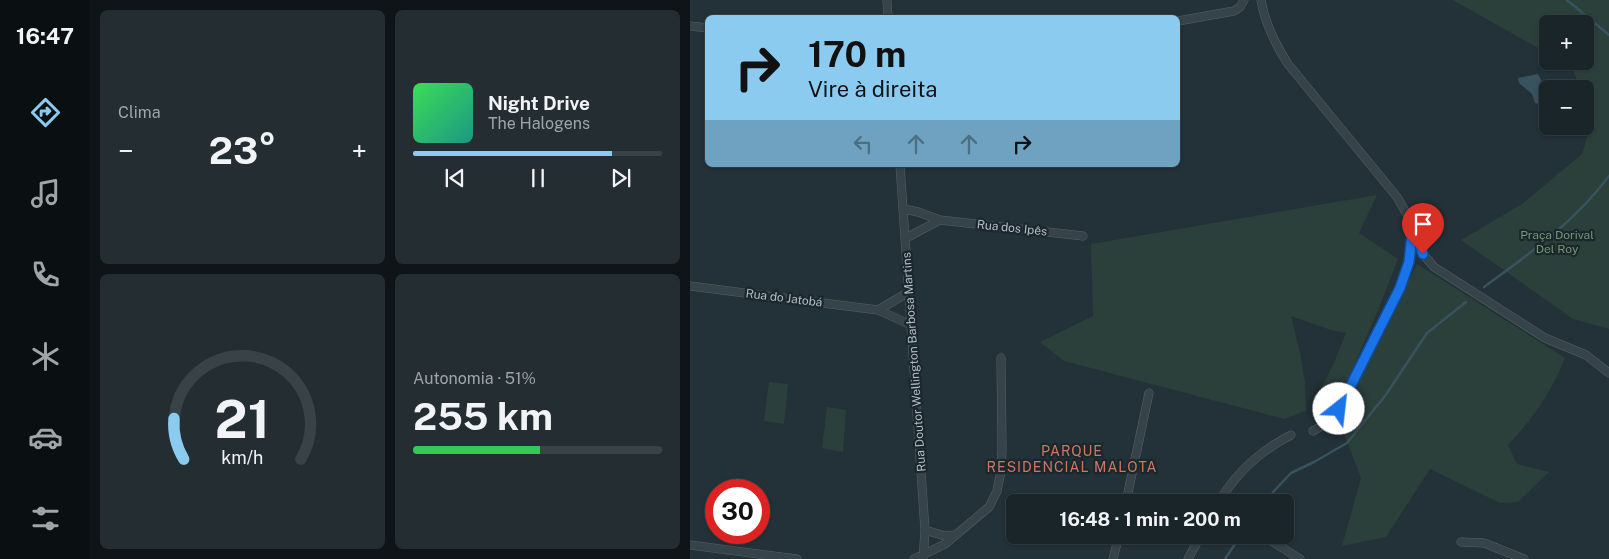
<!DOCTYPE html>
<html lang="pt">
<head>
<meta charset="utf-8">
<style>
	body { margin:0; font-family:"Public Sans",sans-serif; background:#232d32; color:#f1f3f6; height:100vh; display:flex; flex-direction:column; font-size:19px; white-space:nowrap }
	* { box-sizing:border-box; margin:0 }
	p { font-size:16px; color:#9fa5a8 }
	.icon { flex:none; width:28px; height:28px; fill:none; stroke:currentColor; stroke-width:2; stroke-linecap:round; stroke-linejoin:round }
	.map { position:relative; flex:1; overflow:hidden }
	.panel { display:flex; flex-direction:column; gap:10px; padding:10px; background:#0e1417; width:600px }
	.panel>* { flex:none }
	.banner { position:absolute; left:15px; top:15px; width:475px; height:152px; border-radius:8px; box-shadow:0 1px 4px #0004,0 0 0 1px #384247; background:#8bcbf0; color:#111; overflow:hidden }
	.fabs { position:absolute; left:849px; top:15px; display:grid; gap:10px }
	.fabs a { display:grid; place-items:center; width:55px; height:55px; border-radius:8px; background:#1a252a; box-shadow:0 1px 4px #0004,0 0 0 1px #384247; font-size:25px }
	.speed { position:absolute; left:15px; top:479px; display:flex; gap:10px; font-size:25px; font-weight:700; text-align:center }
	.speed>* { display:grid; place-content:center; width:65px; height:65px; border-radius:50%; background:#1a252a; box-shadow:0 1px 4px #0004,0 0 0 1px #384247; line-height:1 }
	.speed .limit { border:8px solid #d22; background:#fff; color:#111 }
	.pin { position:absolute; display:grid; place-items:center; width:42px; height:42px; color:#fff; margin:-51px -21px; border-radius:50% 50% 50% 0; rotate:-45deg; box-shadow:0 0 5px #0007 }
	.pin .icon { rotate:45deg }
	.me { position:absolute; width:55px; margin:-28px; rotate:29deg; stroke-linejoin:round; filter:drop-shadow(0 0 4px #0008) }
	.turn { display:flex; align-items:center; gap:18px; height:105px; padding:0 20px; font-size:22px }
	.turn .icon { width:65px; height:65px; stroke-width:2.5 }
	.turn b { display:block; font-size:35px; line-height:42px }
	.lanes { display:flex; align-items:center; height:48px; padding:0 20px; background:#0003; justify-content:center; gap:25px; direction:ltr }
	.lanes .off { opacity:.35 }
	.big { font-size:38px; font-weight:700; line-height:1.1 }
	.panel .card { flex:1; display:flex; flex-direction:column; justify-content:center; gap:8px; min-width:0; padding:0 18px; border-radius:8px; background:#232d32 }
	.panel .dial { align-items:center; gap:0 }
	.dial svg { height:130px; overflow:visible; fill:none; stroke:#384247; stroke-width:7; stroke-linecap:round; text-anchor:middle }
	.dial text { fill:#f1f3f6; stroke:none }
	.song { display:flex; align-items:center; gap:15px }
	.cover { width:60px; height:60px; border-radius:8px; background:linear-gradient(135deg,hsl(130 70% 55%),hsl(170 70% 35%)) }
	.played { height:5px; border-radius:2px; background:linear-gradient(90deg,#8bcbf0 80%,#384247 80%) }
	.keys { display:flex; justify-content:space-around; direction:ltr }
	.heat { display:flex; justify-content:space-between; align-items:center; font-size:28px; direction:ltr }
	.charge { height:8px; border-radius:4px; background:linear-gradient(90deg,#34c759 51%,#384247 0) }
	.panel .tiles { flex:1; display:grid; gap:10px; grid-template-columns:repeat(2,1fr) }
	.trip { position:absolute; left:316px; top:494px; width:288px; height:50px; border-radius:8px; background:#1a252a; box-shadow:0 1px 4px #0004,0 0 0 1px #384247; font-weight:700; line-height:50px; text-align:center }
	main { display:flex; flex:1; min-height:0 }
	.tab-bar { display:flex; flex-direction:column; width:90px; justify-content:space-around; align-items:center; background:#0a0f11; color:#9fa5a8 }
	.tab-bar .icon { width:35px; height:35px }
	.tab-bar .selected { color:#8bcbf0 }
	.tab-bar b { font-size:22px; color:#f1f3f6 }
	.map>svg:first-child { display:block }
	.green { fill:#2b403b }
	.water { fill:#38525e }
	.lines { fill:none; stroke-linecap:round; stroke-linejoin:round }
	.stream { stroke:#38525e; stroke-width:2.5 }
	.street-casing { stroke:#546166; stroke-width:9 }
	.street { stroke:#364349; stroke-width:8 }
	.route-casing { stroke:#114b97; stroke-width:12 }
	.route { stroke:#1a73e8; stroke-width:9 }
	.labels { text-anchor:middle; stroke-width:4.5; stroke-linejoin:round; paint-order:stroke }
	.street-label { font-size:12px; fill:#b1bec5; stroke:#1c272d }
	.park-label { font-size:12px; fill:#729971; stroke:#1c272d }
	.neighbourhood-label { font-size:14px; letter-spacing:1px; fill:#cc7865; stroke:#1c272d }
</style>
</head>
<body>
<main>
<nav class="tab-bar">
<b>16:47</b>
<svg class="icon selected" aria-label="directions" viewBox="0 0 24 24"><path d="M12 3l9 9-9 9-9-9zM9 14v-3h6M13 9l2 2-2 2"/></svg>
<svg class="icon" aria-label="music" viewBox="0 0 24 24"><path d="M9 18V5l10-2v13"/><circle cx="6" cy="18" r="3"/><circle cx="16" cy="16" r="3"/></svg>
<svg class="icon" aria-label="phone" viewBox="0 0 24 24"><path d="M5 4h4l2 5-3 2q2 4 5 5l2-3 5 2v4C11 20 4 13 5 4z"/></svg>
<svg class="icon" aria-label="climate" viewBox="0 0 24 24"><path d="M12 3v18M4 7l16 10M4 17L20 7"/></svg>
<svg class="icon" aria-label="car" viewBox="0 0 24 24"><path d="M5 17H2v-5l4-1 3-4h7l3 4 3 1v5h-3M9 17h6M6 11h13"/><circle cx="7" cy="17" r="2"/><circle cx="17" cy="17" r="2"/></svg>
<svg class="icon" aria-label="filters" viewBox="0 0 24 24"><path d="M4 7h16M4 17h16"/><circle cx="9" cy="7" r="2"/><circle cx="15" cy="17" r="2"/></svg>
</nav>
<section class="panel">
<div class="tiles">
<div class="card"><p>Clima</p>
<div class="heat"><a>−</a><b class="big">23°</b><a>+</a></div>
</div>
<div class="card">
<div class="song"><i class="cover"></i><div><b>Night Drive</b><p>The Halogens</p></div></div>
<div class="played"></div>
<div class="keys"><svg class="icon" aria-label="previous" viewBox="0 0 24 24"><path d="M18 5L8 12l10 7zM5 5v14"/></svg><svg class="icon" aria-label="pause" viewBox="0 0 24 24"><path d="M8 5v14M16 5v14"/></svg><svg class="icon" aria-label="next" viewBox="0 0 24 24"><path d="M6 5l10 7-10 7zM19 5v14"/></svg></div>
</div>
<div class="card dial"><svg viewBox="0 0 100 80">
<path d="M14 69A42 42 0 1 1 86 69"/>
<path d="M14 69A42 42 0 0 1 8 44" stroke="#8bcbf0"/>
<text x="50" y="56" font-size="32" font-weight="700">21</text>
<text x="50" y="72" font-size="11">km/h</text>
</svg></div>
<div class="card"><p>Autonomia · 51%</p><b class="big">255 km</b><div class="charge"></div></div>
</div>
</section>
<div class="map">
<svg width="919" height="559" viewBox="0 0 919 559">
	<rect width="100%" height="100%" fill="#233138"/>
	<!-- green -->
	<path class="green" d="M763,0H919V329L883,319L771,240L832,204L892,154L902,121L895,102V89H890L882,67L872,61H895V24H858L857,53Z
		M687,195L669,233L708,259L689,308L659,377L641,401L627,396L643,365L656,333L641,330L601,316L610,352L615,383L616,411L594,419L374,361L350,342L403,316L401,244Z
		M727,264L875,358C862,391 843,419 818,445L827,464L859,472L828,502L810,503L740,469L696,537L652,546L671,478L649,421Z
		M79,382L98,384L94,424L74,421Z
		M137,407L156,410L153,452L132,448Z"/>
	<!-- water -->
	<path class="water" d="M848,74C855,85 858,97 857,110L855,112L853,105L845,103L842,94L829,83L828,78Z"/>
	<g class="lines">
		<!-- stream -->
		<path class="stream" d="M877,0L919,35
			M794,287C839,254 885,222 919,176
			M577,502L584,491L601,473L624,462L657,443L695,396L737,333L776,302
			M535,559L551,535"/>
		<!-- street casing -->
		<g class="street-casing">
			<path id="street" d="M197,0L198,18
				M571,0C575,24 585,44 598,64L707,197L723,225L733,254L744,267L855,338L896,355L919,373
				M488,21L544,11L550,7L554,0
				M0,26L18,28
				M210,165L235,530L233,559
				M214,209L228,212L250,220L393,236
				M216,238L250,220
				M0,286L188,310L221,325
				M188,310L219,292
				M623,431L637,423L649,409L710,289L719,262L723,227
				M436,502L459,393
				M529,502C546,473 570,451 601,435
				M235,530L255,536L265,535
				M572,535L610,559
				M771,542L794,543L834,559
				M0,545L107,559
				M224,559L255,544L299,507L307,491L311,471L312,449L311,358
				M423,559L429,535
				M498,559L511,535"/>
		</g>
		<!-- street -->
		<use href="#street" class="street"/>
	</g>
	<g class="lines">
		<!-- route casing -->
		<g class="route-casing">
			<path id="route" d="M649,409L710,288L719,262L723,225L733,254"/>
		</g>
		<!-- route -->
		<use href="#route" class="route"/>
	</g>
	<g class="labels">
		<!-- street labels -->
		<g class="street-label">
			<text transform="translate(322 228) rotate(6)" y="4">Rua dos Ipês</text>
			<text transform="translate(94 298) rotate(7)" y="4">Rua do Jatobá</text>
			<text transform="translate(224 362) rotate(-94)" y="4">Rua Doutor Wellington Barbosa Martins</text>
		</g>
		<!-- park labels -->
		<g class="park-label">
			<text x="867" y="239">Praça Dorival<tspan x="867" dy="14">Del Roy</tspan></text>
		</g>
		<!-- neighbourhood labels -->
		<g class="neighbourhood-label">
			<text x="382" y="456">PARQUE<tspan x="382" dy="16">RESIDENCIAL MALOTA</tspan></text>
		</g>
	</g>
</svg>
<div class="fabs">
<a>+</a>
<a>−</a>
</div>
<div class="speed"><div class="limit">30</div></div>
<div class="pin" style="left:733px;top:254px;background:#d93025"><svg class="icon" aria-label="arrive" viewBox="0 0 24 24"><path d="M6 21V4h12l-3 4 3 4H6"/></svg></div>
<svg class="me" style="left:649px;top:409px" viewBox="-20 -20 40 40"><circle r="19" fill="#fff"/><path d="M0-13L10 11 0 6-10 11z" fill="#1a73e8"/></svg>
<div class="trip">16:48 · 1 min · 200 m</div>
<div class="banner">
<div class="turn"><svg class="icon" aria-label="right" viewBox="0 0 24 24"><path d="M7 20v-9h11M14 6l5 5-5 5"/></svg><div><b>170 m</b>Vire à direita</div></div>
<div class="lanes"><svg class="icon off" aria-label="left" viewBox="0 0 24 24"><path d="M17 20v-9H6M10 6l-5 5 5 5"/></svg><svg class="icon off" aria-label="ahead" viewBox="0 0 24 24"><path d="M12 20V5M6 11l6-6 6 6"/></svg><svg class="icon off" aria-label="ahead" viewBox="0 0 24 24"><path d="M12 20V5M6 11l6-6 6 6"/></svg><svg class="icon" aria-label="right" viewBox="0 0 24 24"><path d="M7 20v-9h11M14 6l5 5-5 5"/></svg></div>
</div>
</div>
</main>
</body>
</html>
